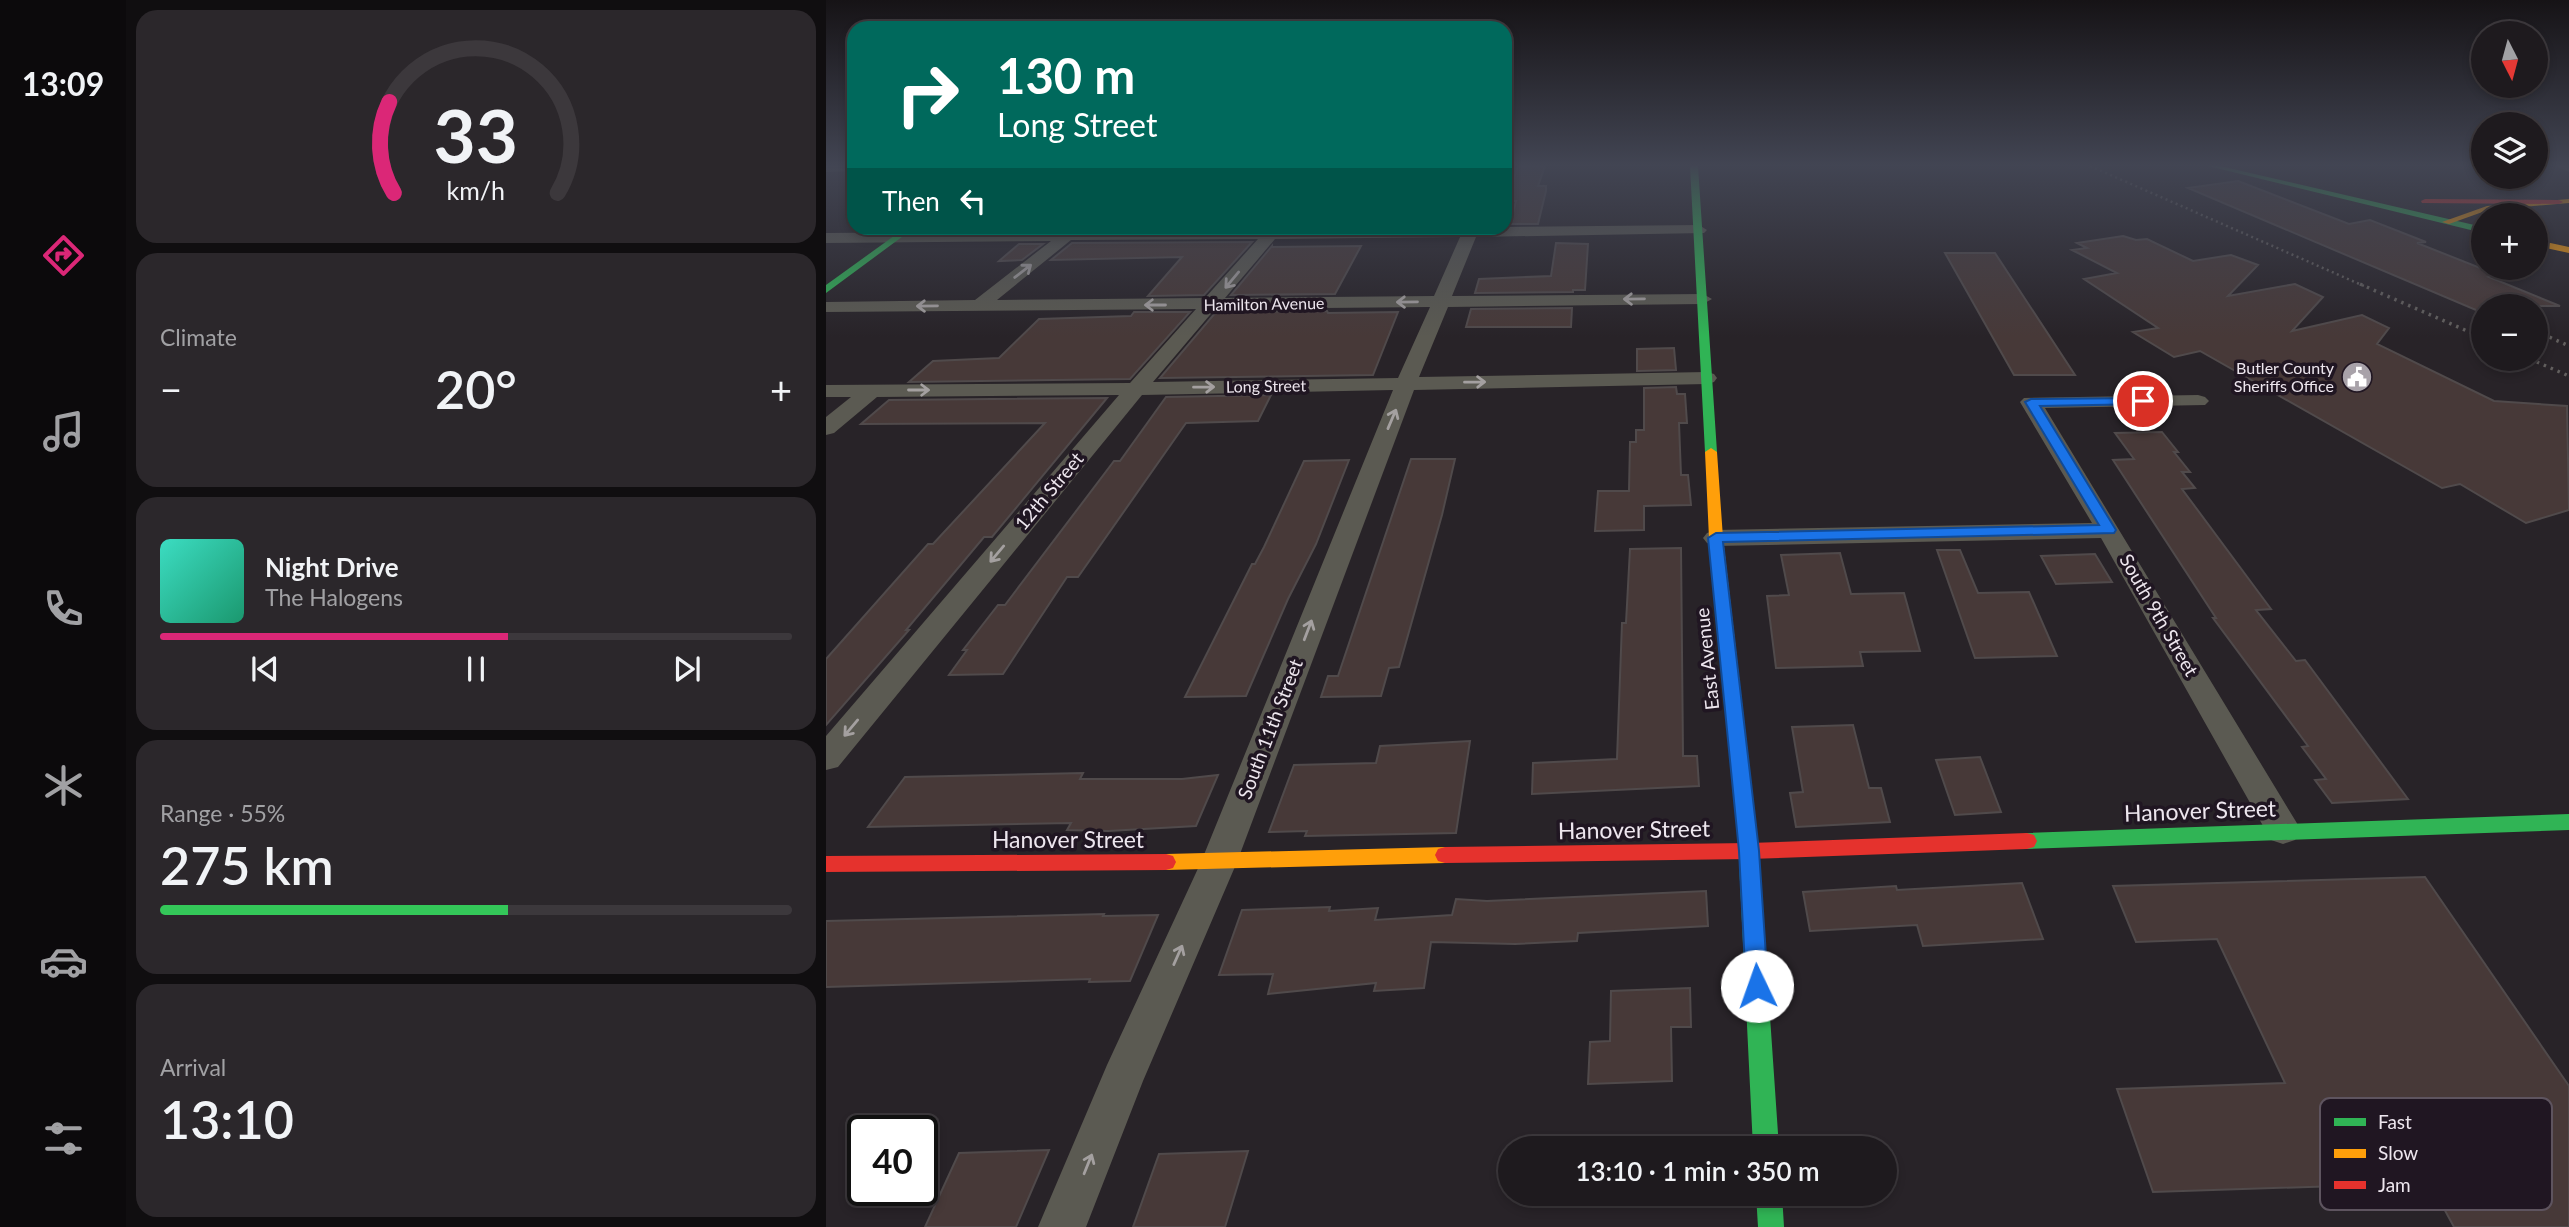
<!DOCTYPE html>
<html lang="en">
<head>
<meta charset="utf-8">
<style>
	body { margin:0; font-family:Lato,sans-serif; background:#2b272b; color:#f1f3f6; height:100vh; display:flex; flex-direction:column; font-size:26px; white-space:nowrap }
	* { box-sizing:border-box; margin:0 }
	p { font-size:23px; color:#a1a1a4 }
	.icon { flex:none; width:38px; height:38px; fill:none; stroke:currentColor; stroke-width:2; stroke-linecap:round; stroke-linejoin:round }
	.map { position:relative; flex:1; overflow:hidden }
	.panel { display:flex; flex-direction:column; gap:10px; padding:10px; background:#100e10; width:700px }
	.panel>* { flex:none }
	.banner { position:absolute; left:21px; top:21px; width:665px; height:214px; border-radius:21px; box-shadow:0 4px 10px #0003,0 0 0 2px #3c383c; background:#00695c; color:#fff; overflow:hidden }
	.needle { width:46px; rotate:174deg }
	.fabs { position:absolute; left:1645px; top:21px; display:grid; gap:14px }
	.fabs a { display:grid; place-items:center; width:77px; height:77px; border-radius:50%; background:#1e1a1e; box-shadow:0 4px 10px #0003,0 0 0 2px #3c383c; font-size:35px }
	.speed { position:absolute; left:21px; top:1115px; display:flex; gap:14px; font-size:35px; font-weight:700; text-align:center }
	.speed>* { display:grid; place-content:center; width:91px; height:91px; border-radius:50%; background:#1e1a1e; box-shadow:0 4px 10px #0003,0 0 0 2px #3c383c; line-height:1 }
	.speed .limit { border:4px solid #111; border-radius:10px; background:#fff; color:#111 }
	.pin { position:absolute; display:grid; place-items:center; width:60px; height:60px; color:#fff; margin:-30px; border:4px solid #fff; border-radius:50%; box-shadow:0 2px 7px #0007 }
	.me { position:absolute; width:77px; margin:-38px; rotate:357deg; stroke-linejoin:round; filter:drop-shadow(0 0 5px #0008) }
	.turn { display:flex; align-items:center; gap:24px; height:147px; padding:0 35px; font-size:32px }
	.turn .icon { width:91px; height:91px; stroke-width:2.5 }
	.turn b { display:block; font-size:49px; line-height:60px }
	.then { display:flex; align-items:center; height:66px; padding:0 35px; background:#0003; gap:14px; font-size:26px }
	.big { font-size:52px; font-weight:600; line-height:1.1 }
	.panel .card { flex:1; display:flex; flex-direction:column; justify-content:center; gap:10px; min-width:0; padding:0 24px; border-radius:21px; background:#2b272b }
	.panel .dial { align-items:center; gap:0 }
	.dial svg { height:182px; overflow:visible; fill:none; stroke:#3c383c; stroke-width:7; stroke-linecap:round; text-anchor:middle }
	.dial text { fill:#f1f3f6; stroke:none }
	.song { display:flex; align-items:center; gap:21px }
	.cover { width:84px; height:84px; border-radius:10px; background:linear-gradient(135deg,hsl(170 70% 55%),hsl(160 70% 35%)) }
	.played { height:7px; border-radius:4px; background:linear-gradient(90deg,#db2777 55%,#3c383c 55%) }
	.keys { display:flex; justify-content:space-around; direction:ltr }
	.heat { display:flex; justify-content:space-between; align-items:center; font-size:38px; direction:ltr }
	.charge { height:10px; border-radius:5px; background:linear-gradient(90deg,#34c759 55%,#3c383c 0) }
	.trip { position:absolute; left:672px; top:1136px; width:399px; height:70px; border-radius:35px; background:#1e1a1e; box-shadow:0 4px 10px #0003,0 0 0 2px #3c383c; font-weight:600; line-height:70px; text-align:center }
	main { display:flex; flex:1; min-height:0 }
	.tabs { display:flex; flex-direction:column; width:126px; justify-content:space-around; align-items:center; background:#0c0a0c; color:#a1a1a4 }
	.tabs .icon { width:49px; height:49px }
	.tabs .current { color:#db2777 }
	.tabs b { font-size:32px; color:#f1f3f6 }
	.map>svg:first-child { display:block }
	.building { fill:#473938; stroke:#504a4b; stroke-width:2 }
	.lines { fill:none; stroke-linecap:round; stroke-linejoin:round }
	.street { fill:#5b5a52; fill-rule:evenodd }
	.fast { fill:#30b455; fill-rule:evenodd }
	.slow { fill:#ff9f0a; fill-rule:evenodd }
	.jam { fill:#e5322d; fill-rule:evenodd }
	.rail-far1 { stroke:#625f5e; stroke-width:2.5; stroke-dasharray:2 3.5; stroke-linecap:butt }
	.rail { stroke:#625f5e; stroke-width:3.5; stroke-dasharray:2.5 5; stroke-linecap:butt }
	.oneway { stroke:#a4a0a0 }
	.route { fill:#1a73e8; stroke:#114b97; stroke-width:2 }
	.labels { text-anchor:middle; stroke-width:7; stroke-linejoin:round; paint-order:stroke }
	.far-street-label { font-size:16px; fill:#ede6ee; stroke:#201622 }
	.far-poi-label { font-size:16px; fill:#ede6ee; stroke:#201622; text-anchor:end }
	.street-label { font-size:19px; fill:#ede6ee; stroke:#201622 }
	.near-street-label { font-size:23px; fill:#ede6ee; stroke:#201622 }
	.key { fill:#201622; stroke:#5e545f; stroke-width:2 }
	.key-label { font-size:19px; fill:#ede6ee }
</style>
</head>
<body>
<main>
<nav class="tabs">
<b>13:09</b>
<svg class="icon current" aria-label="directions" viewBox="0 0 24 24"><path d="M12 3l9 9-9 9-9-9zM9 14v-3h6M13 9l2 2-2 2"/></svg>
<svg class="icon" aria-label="music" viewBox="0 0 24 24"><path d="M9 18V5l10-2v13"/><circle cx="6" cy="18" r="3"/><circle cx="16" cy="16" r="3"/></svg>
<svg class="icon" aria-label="phone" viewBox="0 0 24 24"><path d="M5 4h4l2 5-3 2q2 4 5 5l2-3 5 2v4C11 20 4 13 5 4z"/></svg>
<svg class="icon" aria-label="climate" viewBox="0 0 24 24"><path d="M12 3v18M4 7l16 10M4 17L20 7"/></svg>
<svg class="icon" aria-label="car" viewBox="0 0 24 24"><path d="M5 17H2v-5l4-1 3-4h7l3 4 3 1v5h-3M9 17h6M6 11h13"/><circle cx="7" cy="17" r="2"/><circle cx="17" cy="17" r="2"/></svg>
<svg class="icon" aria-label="filters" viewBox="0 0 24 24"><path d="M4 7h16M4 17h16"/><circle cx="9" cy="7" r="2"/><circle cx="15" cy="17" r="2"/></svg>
</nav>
<section class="panel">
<div class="card dial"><svg viewBox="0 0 100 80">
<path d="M14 69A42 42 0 1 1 86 69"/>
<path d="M14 69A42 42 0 0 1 12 29" stroke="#db2777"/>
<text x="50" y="56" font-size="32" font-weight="700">33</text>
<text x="50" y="72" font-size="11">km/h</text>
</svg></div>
<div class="card"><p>Climate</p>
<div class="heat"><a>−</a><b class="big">20°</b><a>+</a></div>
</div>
<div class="card">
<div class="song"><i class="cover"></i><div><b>Night Drive</b><p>The Halogens</p></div></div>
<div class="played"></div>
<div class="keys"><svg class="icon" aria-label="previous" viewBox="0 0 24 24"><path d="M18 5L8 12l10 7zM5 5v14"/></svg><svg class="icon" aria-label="pause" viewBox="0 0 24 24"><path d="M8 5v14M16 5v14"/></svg><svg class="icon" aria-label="next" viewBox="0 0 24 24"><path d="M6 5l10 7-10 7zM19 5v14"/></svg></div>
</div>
<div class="card"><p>Range · 55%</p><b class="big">275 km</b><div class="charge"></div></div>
<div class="card"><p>Arrival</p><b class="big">13:10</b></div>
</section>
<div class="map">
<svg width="1743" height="1227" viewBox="0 0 1743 1227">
	<rect width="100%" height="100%" fill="#282328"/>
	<!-- building -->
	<path class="building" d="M692,166H719L712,186H720V191L712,224H684L690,201H681Z
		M1412,181L1523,224L1544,220L1600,242L1591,243L1672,275L1663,277L1734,306H1657V313L1362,188Z
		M1297,236L1310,240L1321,239L1367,261L1405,255L1432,265L1402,296L1469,284L1497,297L1466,331L1536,315L1563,328L1551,344L1668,401L1741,406L1743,510L1700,523L1634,484L1616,488L1374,351L1348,357L1307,332L1332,328L1258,279L1291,273L1246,250L1261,248L1251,243Z
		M426,242L378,295L322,296L356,257L225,260L246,243Z
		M730,243L762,244L759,290H747V292L649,293L653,279L725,276Z
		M193,244H217L196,260L173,261Z
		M446,246V247L535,246L509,294L405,295Z
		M1119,253H1169L1249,375H1188Z
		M746,308L745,327H640L645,309Z
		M501,311L502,313L572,312L547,375L334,378L390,312Z
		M308,312H364L304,379L83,382L107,361L173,358L213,319L305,316Z
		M848,348L850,370L811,371V349Z
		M850,387L851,394H859L861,423H853L855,475H862L865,505L818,506V530L769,531L772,491H803L804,442H810V430H818V388Z
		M445,395L432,421L360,423L252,577H241L177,674L123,675L141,650H137L172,605H179L288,461H294L340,397Z
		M281,398L166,537H158L80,630H83L0,725V659L102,544H107L219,423L35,424L63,400Z
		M1336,432L1352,452H1348L1364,472H1356L1369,488L1356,489L1445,609L1430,610L1470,661L1479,660L1582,799L1506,803L1489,780L1500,779L1476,747L1482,746L1387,618H1390L1287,460L1308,459L1289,433Z
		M585,459H629L616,515L573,667L563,668L555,696L495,697L502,676H512Z
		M523,460L490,544L462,599L420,696L359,697L426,564H429L438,547L478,461Z
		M855,548L857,756H871L873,786L706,794L707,763L791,759L796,623H800L804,549Z
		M1111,550H1134L1152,593L1203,592L1231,656L1149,658Z
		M1014,553L1025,594L1078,593L1094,651L1034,652L1037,666L950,668L941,596L963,595L955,555Z
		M1269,554L1286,582L1230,584L1215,556Z
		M1027,725L1043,788H1055L1064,822L970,827L964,793L977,792L966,727Z
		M644,741L630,833L479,836L481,831L443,832L468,765L550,763L554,746Z
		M1154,757L1175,812L1129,815L1110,760Z
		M257,773L254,779H356L392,775L370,826L282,831L241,830L245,823L42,827L79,777Z
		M1599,877L1743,1086V1227H1628L1604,1183L1327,1192L1291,1089L1459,1083L1391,939L1310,942L1287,886Z
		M1196,883L1217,939L1097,946L1091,925L984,931L977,892L1070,886L1071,890Z
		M880,891L882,926L752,933L751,941L689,944L605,942L598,988L548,991L550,983L442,994L447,974L393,975L416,910L504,907L503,911L552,908L549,920L626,915L630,899L661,901Z
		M278,914L277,916L332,915L304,981L263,982L264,979L0,987V921Z
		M864,988L865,1027H845L846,1081L762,1084L764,1042L784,1041L785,991Z
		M223,1150L190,1227H99L133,1153Z
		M422,1151L399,1227H307L333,1154Z"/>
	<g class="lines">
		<!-- street -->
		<path class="street" d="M0,166H28V171L0,172Z
			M1730,166H1743V172Z
			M873,225L881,230L878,233L650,237L626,296L877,294L886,299L877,304L622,307L593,377L881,372L888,374L891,378L888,382L881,384L588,390L411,862L317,1081L260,1227H212L281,1065L375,862L567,390L316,395L12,767L0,770V736L293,395L51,397L8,433L0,435V417L25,397H0V385L304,383L370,309L0,312V302L149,300L225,241L0,243V233L238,231L245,228L251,231ZM634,237L608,296L399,298L449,239ZM432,239L379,298L171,300L245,240ZM604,307L572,378L327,382L389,309Z
			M1372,395L1379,397L1383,401L1379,405L1219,408L1469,820L1475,830L1469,840L1457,844L1445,840L1275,538L890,546L881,543L877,538L881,533L890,530L1266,523L1194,402L1198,398Z"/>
		<!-- fast -->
		<path class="fast" d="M864,166H872L891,452L885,456L879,452Z
			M1382,166H1394L1657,227V233Z
			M79,228H88L0,293V285Z
			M1743,814V830L1201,849L1194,847L1191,841L1194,835L1201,833Z
			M922,833L929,835L932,841L953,1148H927L912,841L915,835Z
			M930,1194H956L958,1227H932Z"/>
		<!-- slow -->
		<path class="slow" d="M1743,199V203L1662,210L1623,224L1616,222L1661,206Z
			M1710,240L1743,247V253L1710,246Z
			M885,448L891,452L897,538L932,841L929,847L922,849L915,847L912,841L883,538L879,452Z
			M619,847L626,849L629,855L626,861L619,863L340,870L333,868L330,862L333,856L340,854Z"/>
		<!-- jam -->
		<path class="jam" d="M1599,199L1733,200L1737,202L1733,204L1596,203L1595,201Z
			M1201,833L1208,835L1211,841L1208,847L1201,849L923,859L619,863L612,861L609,855L612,849L619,847L923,843Z
			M340,854L347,856L350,862L347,868L340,870L0,872V856Z"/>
		<!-- rail-far1 -->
		<path class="rail-far1" d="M1264,166L1538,286"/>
		<!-- rail -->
		<path class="rail" d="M1534,284L1657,338
			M1710,331L1743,346
			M1704,359L1743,376"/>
	</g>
	<!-- one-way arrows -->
	<defs><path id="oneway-shaft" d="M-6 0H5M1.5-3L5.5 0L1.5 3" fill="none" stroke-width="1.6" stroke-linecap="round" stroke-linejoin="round" transform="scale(1.75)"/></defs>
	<g class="oneway">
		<use href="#oneway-shaft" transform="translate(197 271) rotate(-38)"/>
		<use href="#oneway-shaft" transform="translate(406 280) rotate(130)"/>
		<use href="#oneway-shaft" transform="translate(808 299) rotate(179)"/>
		<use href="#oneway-shaft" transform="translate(581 302) rotate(179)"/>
		<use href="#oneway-shaft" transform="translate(329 305) rotate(180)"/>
		<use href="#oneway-shaft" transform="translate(101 306) rotate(179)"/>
		<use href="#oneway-shaft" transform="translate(649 382) rotate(-1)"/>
		<use href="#oneway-shaft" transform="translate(378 387) rotate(-1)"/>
		<use href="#oneway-shaft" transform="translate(93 390)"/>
		<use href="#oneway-shaft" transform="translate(566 419) rotate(-67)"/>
		<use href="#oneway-shaft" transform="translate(171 554) rotate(130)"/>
		<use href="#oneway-shaft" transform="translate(482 630) rotate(-69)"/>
		<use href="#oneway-shaft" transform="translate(25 728) rotate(130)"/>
		<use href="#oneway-shaft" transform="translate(352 955) rotate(-66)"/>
		<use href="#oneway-shaft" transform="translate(262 1164) rotate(-68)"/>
	</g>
	<!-- sky -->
	<linearGradient id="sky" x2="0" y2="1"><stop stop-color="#161316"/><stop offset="0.49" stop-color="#424553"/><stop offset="1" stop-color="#424553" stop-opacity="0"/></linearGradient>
	<rect width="1743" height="337" fill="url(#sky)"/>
	<!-- route -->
	<path class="route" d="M1317,398L1321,399V404L1214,406L1290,530L1288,533L897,542L933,851L942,986L939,993L931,996L923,993L920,986L913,851L882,538L890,533L1273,525L1199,402L1205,399Z"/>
	<!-- icons -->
	<defs>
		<g id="civic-disc" transform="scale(1.575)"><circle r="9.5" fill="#a8a2a9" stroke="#201622"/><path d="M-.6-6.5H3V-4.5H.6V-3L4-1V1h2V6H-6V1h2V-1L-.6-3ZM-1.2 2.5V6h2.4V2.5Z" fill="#fff"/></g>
	</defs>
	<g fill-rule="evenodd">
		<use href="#civic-disc" x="1531" y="377"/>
	</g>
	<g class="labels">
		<!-- far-street labels -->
		<g class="far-street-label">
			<text transform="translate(438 304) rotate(-1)" y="6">Hamilton Avenue</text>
			<text transform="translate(440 386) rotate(-1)" y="6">Long Street</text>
		</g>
		<!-- far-poi labels -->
		<g class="far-poi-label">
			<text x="1508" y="374">Butler County<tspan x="1508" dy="18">Sheriffs Office</tspan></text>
		</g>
		<!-- street labels -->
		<g class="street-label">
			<text transform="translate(223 491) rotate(-50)" y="7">12th Street</text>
			<text transform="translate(1333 615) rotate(60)" y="7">South 9th Street</text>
			<text transform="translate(881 659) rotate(-96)" y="7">East Avenue</text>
			<text transform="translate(444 729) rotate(-69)" y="7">South 11th Street</text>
		</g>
		<!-- near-street labels -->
		<g class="near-street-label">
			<text transform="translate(1374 811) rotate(-2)" y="8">Hanover Street</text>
			<text transform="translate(808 830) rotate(-1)" y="8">Hanover Street</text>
			<text x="242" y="848">Hanover Street</text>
		</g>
	</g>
	<!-- legend -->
	<rect x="1494" y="1098" width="232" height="112" rx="10" class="key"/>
	<rect x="1508" y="1118" width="32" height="8" fill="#30b455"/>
	<rect x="1508" y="1149" width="32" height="9" fill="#ff9f0a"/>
	<rect x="1508" y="1181" width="32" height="8" fill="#e5322d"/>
	<g class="key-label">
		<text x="1552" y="1129">Fast</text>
		<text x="1552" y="1160">Slow</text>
		<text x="1552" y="1192">Jam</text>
	</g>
</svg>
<div class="fabs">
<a><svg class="needle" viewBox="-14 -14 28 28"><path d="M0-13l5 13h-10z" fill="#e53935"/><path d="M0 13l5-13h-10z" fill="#a1a1a4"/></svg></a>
<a><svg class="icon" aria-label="layers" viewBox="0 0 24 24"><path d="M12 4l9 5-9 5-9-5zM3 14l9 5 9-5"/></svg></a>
<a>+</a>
<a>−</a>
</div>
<div class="speed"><div class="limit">40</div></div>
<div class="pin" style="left:1317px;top:401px;background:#d93025"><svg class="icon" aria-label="arrive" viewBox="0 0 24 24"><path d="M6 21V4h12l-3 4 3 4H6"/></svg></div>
<svg class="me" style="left:931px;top:986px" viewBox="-20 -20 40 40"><circle r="19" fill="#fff"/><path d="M0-13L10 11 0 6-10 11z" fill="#1a73e8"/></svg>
<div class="trip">13:10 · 1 min · 350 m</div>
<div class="banner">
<div class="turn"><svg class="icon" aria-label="right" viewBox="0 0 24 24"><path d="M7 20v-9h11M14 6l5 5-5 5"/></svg><div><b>130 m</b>Long Street</div></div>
<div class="then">Then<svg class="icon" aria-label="left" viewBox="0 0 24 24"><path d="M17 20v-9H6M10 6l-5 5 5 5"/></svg></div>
</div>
</div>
</main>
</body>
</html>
